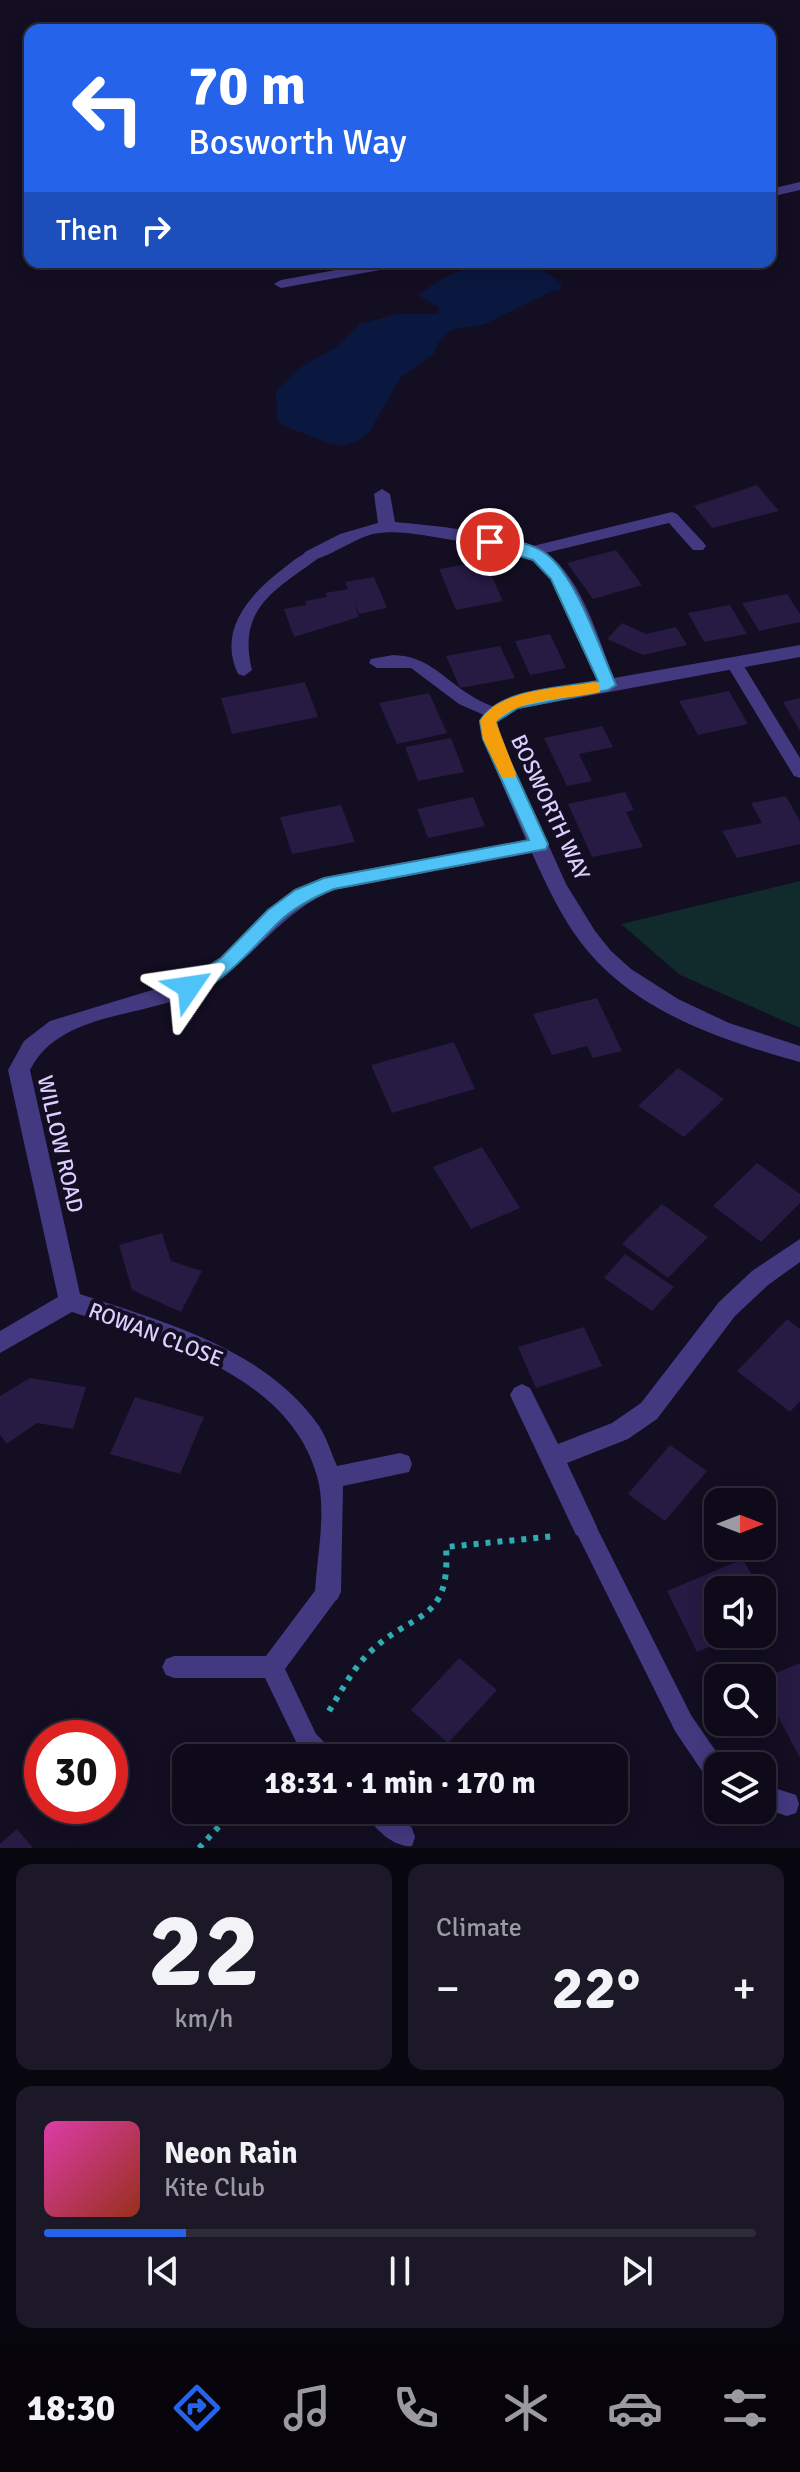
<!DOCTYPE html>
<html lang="en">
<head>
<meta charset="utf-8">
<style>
	body { margin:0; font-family:Signika,sans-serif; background:#1c1827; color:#f1f3f6; height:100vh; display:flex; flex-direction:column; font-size:30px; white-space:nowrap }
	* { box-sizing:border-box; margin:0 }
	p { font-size:26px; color:#9b9aa2 }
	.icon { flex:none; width:44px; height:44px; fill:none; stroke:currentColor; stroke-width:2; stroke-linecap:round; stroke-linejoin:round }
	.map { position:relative; height:1848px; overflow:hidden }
	.details { display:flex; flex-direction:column; gap:16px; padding:16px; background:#08060e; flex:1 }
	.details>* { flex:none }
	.hud { position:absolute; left:24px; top:24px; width:752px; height:244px; border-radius:16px; box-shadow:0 4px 20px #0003,0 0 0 2px #2e2b39; background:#2563eb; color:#fff; overflow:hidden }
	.needle { width:52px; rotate:90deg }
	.tools { position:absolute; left:704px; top:1488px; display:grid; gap:16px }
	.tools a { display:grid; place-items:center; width:72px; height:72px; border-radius:16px; background:#0e0a1a; box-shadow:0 4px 20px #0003,0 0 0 2px #2e2b39; font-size:40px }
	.speed { position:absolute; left:24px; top:1720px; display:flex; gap:16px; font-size:40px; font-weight:700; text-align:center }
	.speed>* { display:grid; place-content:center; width:104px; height:104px; border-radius:50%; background:#0e0a1a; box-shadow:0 4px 20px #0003,0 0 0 2px #2e2b39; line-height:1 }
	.speed .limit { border:12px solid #d22; background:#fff; color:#111 }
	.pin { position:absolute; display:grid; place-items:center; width:68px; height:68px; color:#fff; margin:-34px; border:4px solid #fff; border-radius:50%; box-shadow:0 2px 8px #0007 }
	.me { position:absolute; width:88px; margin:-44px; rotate:58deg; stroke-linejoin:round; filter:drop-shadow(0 0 6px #0008) }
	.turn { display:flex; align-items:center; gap:28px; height:168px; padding:0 32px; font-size:36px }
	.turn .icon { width:104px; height:104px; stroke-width:2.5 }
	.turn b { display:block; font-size:56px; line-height:68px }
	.then { display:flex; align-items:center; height:76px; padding:0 32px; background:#0003; gap:16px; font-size:30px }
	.big { font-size:60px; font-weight:700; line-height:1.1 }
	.details .tile { flex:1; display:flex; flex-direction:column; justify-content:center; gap:12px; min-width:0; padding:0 28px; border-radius:16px; background:#1c1827 }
	.details .dial { align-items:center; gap:0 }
	.dial b { font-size:104px; line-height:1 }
	.song { display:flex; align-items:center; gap:24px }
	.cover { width:96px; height:96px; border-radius:12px; background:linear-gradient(135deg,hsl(320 70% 55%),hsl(10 70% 35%)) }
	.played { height:8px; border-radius:4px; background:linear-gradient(90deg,#2563eb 20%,#2e2b39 20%) }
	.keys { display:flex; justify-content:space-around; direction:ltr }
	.heat { display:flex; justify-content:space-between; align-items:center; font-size:44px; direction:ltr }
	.details .tiles { flex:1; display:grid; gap:16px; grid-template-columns:1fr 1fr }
	.tile:last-child { grid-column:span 2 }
	.trip { position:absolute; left:172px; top:1744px; width:456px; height:80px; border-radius:16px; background:#0e0a1a; box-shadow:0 4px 20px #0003,0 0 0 2px #2e2b39; font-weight:700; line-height:80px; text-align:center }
	.menu { display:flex; height:128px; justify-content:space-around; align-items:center; background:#06040a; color:#9b9aa2 }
	.menu .icon { width:56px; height:56px }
	.menu .selected { color:#2563eb }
	.menu b { font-size:36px; color:#f1f3f6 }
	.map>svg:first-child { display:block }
	.green { fill:#112a2c }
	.water { fill:#0a173f }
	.building { fill:#271a43 }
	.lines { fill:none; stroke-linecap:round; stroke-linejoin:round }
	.path { stroke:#2facb2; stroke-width:6; stroke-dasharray:5 7; stroke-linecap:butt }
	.lane { fill:#433980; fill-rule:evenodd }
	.street { fill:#433980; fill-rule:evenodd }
	.route { fill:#4fc3f7; stroke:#337fa1; stroke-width:2 }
	.slow { fill:#f59e0b }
	.labels { text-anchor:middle; stroke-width:8; stroke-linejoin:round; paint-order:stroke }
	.street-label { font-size:22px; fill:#dacfff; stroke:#130e22 }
</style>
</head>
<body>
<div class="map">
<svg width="800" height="1848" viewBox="0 0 800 1848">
	<rect width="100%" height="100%" fill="#130e22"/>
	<!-- green -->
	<path class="green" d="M800,881V1028L680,975L621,924Z"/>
	<!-- water -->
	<path class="water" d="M494,262C522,262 539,265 561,283V290L550,292L485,324L451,330L438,343L434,354L401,377L370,431L357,441L342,446L325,442L284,426L277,419L276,391L299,368L336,347L360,324L397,314H438L439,307L419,296C439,276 466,268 494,262Z"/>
	<!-- building -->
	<path class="building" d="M757,485L779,511L712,528L694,506Z
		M616,550L642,585L593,599L567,563Z
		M485,561L503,601L456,610L439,569Z
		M374,577L387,608L359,614L354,603L359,617L294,637L284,609L306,605L305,601L327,597L325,593L348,589L345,582Z
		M787,594L800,614V622L759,631L742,603Z
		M730,605L747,634L704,642L688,613Z
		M622,623L646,634L676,627L687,645L643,655L607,639Z
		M550,634L566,668L530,675L515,641Z
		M500,646L515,678L460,688L446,656Z
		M305,682L318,717L232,734L221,698Z
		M729,691L748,724L698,735L679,701Z
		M429,693L447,733L397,744L379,703Z
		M800,698V731L783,702Z
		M602,726L613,747L579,754L592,781L567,786L544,738Z
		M451,738L464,772L418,781L405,747Z
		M625,792L634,810L626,812L643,847L592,857L568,804Z
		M786,796L800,821V844L737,858L722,831L762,823L751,803Z
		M473,797L485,826L428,838L417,809Z
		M341,805L355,842L292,854L280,817Z
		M597,998L622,1051L593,1058L587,1046L552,1055L533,1014Z
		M454,1042L475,1089L392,1113L371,1065Z
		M678,1068L724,1099L684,1137L638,1106Z
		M482,1147L520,1208L471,1229L433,1167Z
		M757,1163L800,1194V1203L761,1242L713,1206Z
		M662,1204L708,1237L668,1278L622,1244Z
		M162,1233L171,1261L202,1271L181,1312L132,1290L119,1245Z
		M625,1254L674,1287L652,1311L604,1278Z
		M787,1319L800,1329V1401L790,1412L737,1371Z
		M584,1327L602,1366L536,1388L518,1347Z
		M30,1378L86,1387L73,1429L37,1423L7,1444L0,1435V1396Z
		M135,1397L204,1417L180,1474L110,1454Z
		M670,1445L707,1471L665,1521L628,1494Z
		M743,1559L760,1590H718V1634H740L697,1652L667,1591Z
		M459,1658L497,1690L448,1743L411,1710Z
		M800,1663V1758L762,1686V1679Z
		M17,1829L33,1848H0V1844Z"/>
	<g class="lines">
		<!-- path -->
		<path class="path" d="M329,1711C341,1692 352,1670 368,1654C412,1610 451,1625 446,1547L556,1536
			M199,1848L234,1810"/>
		<!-- lane -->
		<path class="lane" d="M800,182V190L770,197V189Z
			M380,262H409L402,266L281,288L274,284L281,280Z
			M672,512L677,514L703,542L706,546L703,550H693L669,523L529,557L521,552L529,547Z
			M311,551L316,552L319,556L316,560C273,591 237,610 252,670L244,676L238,674C218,632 247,597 279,572C289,564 299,555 311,551Z
			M393,655C428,656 443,678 470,695C479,701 489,705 499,709L501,713L493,719L459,704L411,668H377L369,663L371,659Z
			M733,657L739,658L800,758V778L794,776L725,662Z
			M585,1517L593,1520L691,1715L726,1766H718V1787L710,1783L675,1731L577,1534L574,1527L577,1520Z
			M328,1581L336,1584L339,1592L336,1600L285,1669L316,1734L332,1750L336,1758H307L300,1750L265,1678H174L166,1675L162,1667L166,1659L174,1656H266L320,1584Z
			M762,1784L796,1795L799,1804L796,1813L787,1816L762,1808Z
			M364,1810H393L412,1828L415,1837L412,1846C393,1848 371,1826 364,1810Z"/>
		<!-- street -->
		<path class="street" d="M382,489L390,494L395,522C429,525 521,534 547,553C583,581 598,638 614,678L800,645V657L517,709L497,721L501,739L566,884L595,931L611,951L631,969L678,999L729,1023L800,1046V1062C721,1040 635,1012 582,944C561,917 546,884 532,853L334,890C276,914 251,966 197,992C143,1018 60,1011 30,1070L80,1294C166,1323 264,1348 319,1426C327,1438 331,1453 337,1466L400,1453L409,1456L412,1464L409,1472L343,1486L341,1592L337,1600L328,1604L319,1600L315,1592C317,1555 327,1511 317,1476C288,1373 161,1341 72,1312L0,1353V1331L58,1297L8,1070L24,1041L50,1021L182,981L220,958L268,910L295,890L330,876L526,840L483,739L479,721C499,687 561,688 598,681C584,647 564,577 530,559C508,546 477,544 452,540C427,536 398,529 373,534C354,538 320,564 305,560L302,556L305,552L340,534L378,523L374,494Z
			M800,1239V1262L768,1285L735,1316L657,1419L628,1439L567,1463L597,1527L594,1535L585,1538L576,1535L510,1395L514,1388L522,1384L530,1388L558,1444L612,1423L641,1403L719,1302L752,1271Z"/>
	</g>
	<!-- route -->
	<path class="route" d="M490,537C508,540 530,542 545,553C576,575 600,649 616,685L608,690L518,708L496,722L500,739L548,844L546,849L334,889C314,897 296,906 280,921C261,938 211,1001 183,992V982L221,958L268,910L295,890L324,878L529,840L483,739L480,721C500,688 562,688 598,681L551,579L533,560L485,546L483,542Z"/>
	<!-- slow -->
	<path class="slow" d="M594,682L600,684V692C570,700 517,697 496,722L516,774L514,778H502L483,739L480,721C500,688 559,689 594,682Z"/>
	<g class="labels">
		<!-- street labels -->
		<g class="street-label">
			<text transform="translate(551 807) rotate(65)" y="8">BOSWORTH WAY</text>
			<text transform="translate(61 1144) rotate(77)" y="8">WILLOW ROAD</text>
			<text transform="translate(156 1334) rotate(21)" y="8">ROWAN CLOSE</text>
		</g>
	</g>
</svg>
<div class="tools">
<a><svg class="needle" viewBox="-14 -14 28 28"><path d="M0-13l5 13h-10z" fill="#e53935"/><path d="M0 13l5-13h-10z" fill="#9b9aa2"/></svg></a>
<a><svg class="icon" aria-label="sound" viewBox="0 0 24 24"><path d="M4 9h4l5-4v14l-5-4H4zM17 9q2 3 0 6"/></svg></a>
<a><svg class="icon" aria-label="search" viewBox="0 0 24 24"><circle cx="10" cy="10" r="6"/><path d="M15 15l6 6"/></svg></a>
<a><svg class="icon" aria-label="layers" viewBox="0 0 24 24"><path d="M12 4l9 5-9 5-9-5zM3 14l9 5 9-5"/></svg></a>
</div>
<div class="speed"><div class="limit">30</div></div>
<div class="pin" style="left:490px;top:542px;background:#d93025"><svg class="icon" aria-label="arrive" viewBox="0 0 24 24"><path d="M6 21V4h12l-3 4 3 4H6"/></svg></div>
<svg class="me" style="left:189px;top:987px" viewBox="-20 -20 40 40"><path d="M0-17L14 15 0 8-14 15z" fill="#4fc3f7" stroke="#fff" stroke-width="4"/></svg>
<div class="trip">18:31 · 1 min · 170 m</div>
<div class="hud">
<div class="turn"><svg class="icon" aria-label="left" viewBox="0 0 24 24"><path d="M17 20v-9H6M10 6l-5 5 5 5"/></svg><div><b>70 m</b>Bosworth Way</div></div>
<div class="then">Then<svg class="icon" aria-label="right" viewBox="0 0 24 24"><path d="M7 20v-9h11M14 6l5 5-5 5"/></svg></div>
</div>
</div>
<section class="details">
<div class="tiles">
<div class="tile dial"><b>22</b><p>km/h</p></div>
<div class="tile"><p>Climate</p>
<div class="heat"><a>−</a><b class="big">22°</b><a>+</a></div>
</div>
<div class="tile">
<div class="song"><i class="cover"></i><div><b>Neon Rain</b><p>Kite Club</p></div></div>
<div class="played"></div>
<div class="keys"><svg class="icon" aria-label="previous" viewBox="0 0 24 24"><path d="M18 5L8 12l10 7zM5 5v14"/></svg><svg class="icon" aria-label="pause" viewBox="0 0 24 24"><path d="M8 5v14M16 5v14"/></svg><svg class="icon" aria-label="next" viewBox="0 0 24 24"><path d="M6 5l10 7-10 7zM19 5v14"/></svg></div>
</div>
</div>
</section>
<nav class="menu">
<b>18:30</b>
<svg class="icon selected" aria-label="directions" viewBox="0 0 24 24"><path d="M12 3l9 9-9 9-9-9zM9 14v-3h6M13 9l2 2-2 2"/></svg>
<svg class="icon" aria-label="music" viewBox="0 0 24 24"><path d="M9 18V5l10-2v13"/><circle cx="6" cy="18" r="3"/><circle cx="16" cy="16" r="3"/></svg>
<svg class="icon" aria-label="phone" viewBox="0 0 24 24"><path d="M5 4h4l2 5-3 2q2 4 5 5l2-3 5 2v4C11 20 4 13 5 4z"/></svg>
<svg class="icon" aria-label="climate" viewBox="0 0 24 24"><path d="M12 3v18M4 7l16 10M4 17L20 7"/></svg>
<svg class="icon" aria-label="car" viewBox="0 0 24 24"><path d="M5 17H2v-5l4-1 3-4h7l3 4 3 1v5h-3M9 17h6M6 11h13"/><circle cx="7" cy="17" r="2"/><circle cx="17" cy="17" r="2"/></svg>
<svg class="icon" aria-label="filters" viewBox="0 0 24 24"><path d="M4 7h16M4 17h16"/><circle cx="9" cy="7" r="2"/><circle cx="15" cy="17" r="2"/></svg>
</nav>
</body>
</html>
